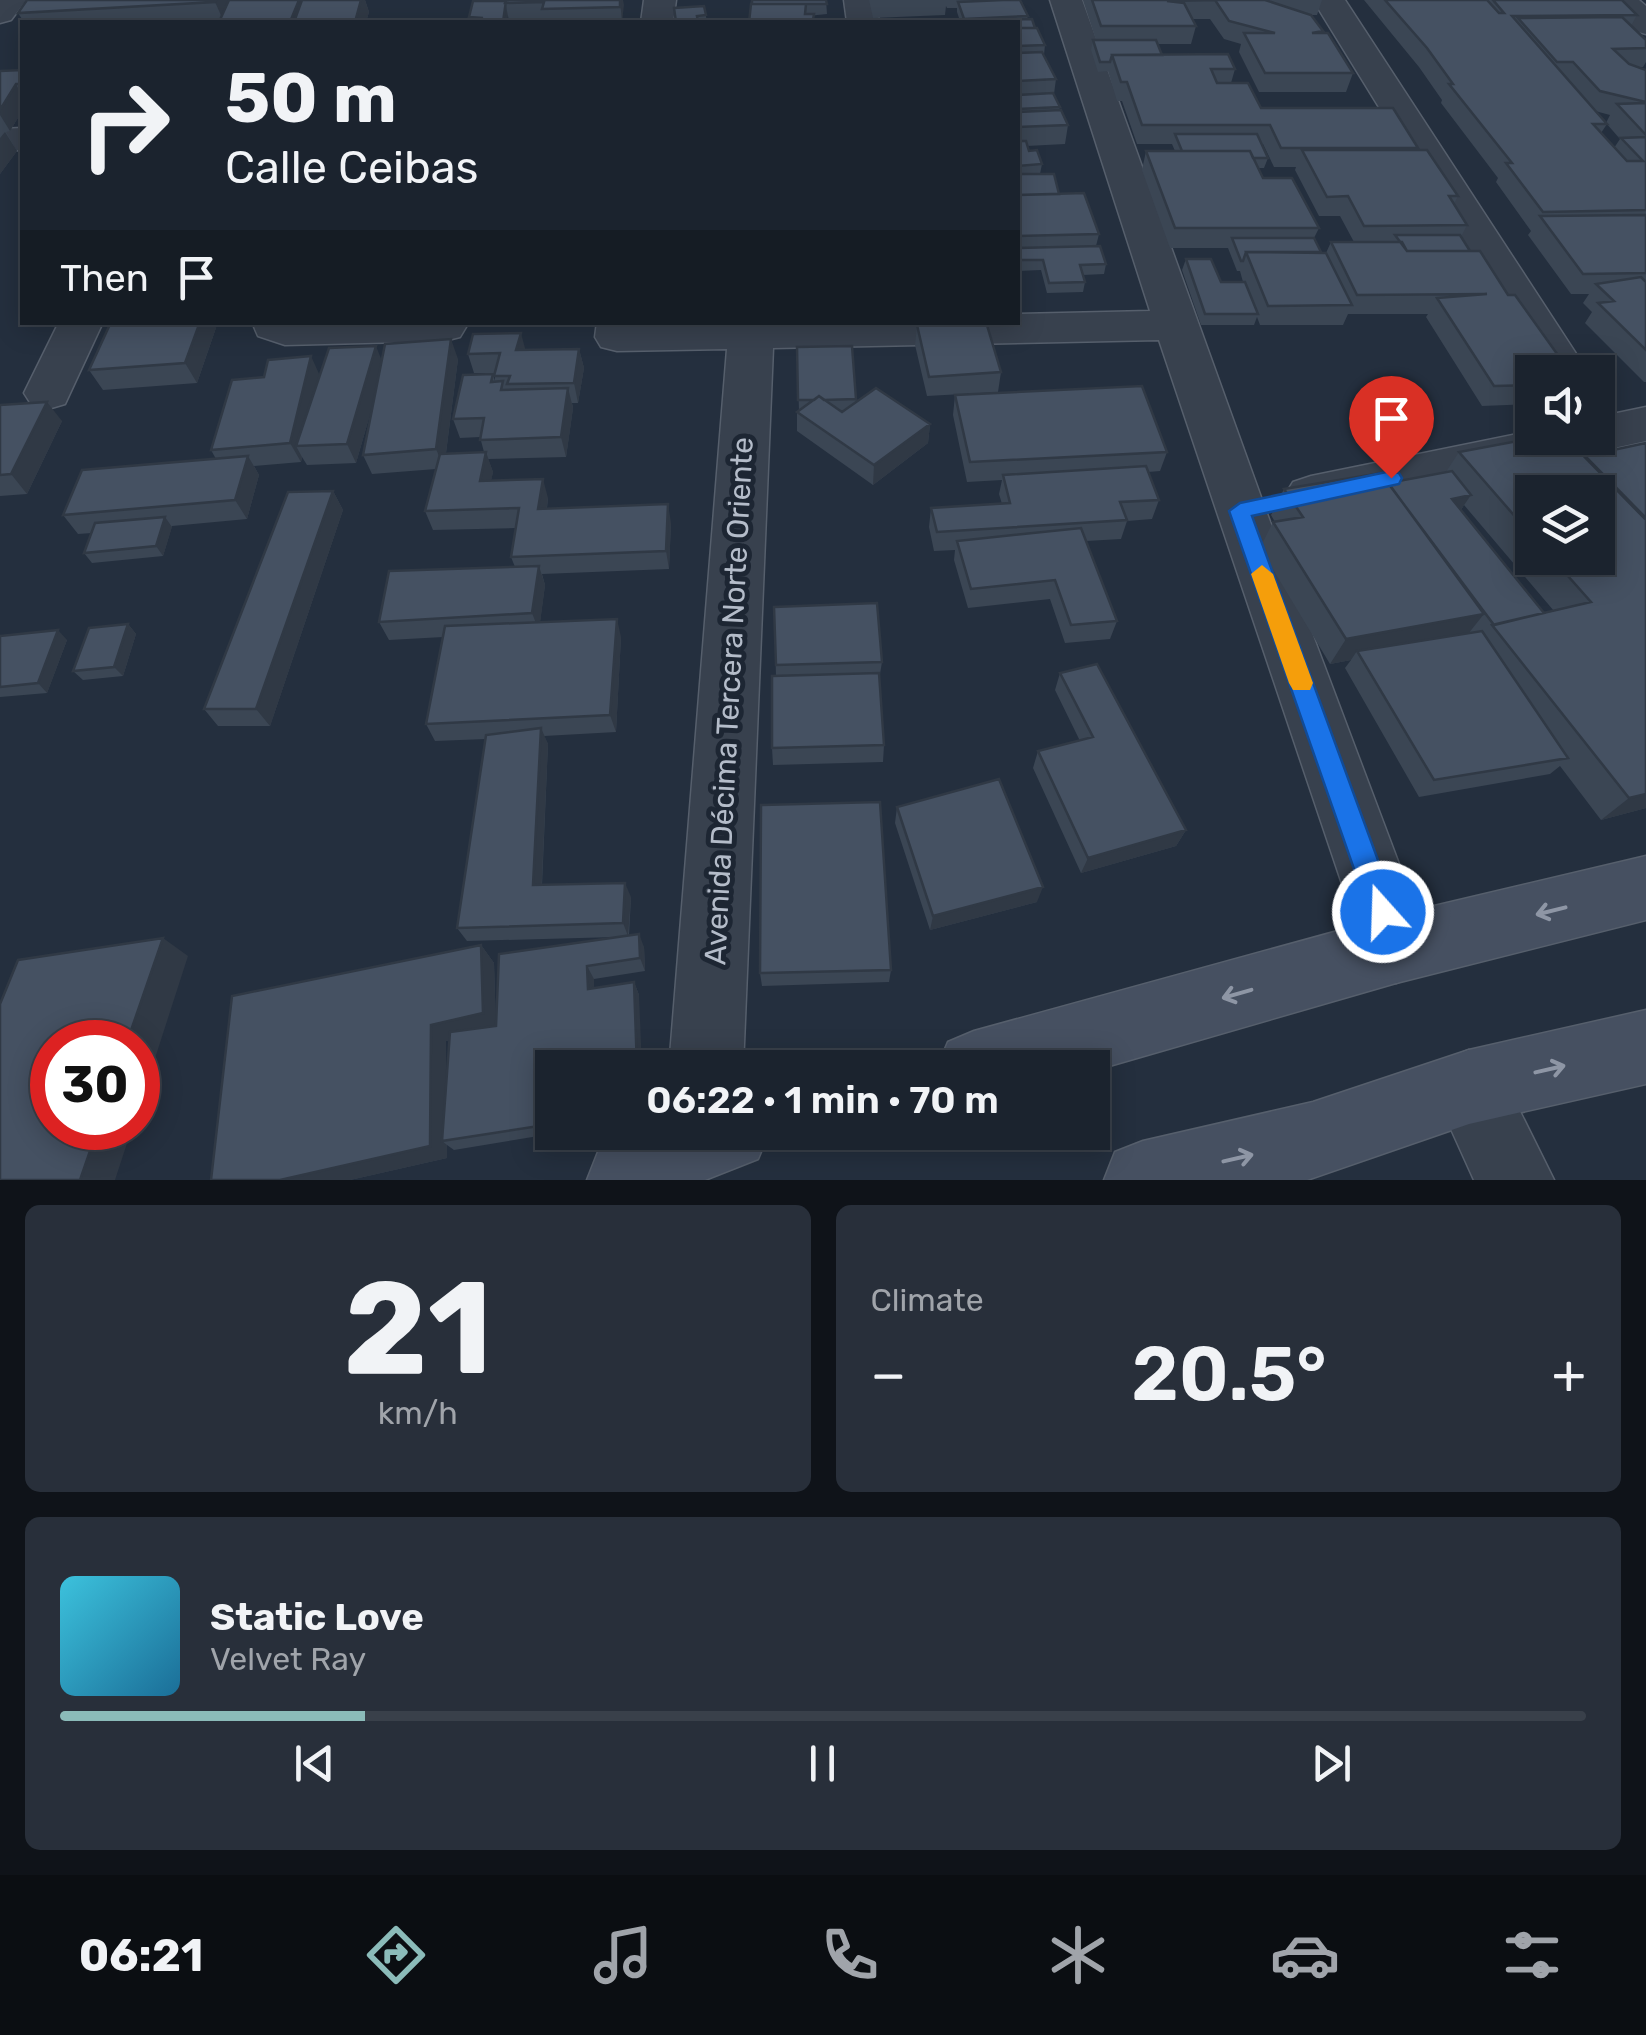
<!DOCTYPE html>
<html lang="en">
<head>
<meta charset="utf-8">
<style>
	body { margin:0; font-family:Rubik,sans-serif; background:#282f3a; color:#f1f3f6; height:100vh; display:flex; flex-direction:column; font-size:38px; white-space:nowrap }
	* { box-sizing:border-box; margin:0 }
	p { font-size:32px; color:#a0a4aa }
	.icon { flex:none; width:55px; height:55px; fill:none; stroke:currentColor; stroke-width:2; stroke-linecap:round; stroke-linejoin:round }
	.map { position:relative; height:1180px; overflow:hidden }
	.details { display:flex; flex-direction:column; gap:25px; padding:25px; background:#0f1319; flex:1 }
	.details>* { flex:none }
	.banner { position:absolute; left:20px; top:20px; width:1000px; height:305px; border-radius:0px; box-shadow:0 5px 25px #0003,0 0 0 2px #39404a; background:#1b232e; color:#f1f3f6; overflow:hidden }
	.fabs { position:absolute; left:1515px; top:355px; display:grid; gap:20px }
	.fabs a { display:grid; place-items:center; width:100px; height:100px; border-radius:0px; background:#1b232e; box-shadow:0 5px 25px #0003,0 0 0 2px #39404a; font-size:50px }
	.speed { position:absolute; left:30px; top:1020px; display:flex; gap:20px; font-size:50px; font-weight:700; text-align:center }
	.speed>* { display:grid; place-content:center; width:130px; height:130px; border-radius:50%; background:#1b232e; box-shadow:0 5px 25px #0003,0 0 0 2px #39404a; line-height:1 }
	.speed .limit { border:15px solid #d22; background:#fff; color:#111 }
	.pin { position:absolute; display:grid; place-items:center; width:85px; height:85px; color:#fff; margin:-102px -42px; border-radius:50% 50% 50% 0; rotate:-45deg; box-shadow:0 0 10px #0007 }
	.pin .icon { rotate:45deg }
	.me { position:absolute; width:110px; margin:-55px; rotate:340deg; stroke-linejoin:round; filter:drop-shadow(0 0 8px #0008) }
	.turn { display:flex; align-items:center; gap:35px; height:210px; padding:0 40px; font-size:45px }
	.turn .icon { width:130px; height:130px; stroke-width:2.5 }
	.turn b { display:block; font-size:70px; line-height:85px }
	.then { display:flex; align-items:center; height:95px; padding:0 40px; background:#0003; gap:20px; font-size:38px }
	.big { font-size:75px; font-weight:600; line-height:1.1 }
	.details .card { flex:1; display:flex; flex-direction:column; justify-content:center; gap:15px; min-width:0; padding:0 35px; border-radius:15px; background:#282f3a }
	.details .dial { align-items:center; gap:0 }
	.dial b { font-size:130px; line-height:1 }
	.song { display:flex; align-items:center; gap:30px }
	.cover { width:120px; height:120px; border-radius:15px; background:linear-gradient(135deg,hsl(190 70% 55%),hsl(200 70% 35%)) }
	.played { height:10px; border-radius:5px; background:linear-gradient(90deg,#8bbbb9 20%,#39404a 20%) }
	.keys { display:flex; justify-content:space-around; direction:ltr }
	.heat { display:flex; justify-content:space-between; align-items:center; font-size:55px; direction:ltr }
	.details .tiles { flex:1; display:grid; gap:25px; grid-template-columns:1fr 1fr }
	.card:last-child { grid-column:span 2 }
	.trip { position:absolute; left:535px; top:1050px; width:575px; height:100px; border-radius:0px; background:#1b232e; box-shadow:0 5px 25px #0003,0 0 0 2px #39404a; font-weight:600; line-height:100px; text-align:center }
	.tabs { display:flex; height:160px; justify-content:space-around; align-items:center; background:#0b0e12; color:#a0a4aa }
	.tabs .icon { width:70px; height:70px }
	.tabs .selected { color:#8bbbb9 }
	.tabs b { font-size:45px; color:#f1f3f6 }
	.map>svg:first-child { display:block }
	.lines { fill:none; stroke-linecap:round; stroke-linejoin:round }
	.minor-casing { stroke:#565f6c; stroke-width:3 }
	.secondary-casing { stroke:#565f6c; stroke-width:3 }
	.minor { fill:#38414e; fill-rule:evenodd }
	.secondary { fill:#465061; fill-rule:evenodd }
	.wall { fill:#3b4654; fill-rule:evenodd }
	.shaded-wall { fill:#303945 }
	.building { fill:#455162; stroke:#303945; stroke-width:2.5 }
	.oneway { stroke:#8e96a5 }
	.route { fill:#1a73e8; stroke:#114b97; stroke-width:2.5 }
	.slow { fill:#f59e0b }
	.labels { text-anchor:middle; stroke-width:10; stroke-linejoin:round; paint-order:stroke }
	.street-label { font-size:30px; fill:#b4bcc9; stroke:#1d2633 }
</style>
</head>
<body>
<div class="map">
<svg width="1646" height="1180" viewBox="0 0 1646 1180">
	<rect width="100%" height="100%" fill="#242f3e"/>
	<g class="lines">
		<!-- minor casing -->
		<g class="minor-casing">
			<path id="minor" d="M0,0H26L11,20L0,23Z
				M644,0H676L673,22H641Z
				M844,0H876L879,22H847Z
				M1050,0H1082L1266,511L1431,949L1420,973L1396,983L1372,973L1159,340L773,348L743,1068H669L727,349L617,351L601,347L595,337L597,322H1018V314L1150,311Z
				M1313,0H1345L1588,372H1542Z
				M1605,0H1639L1646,6V34L1635,31Z
				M22,128V150L0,151V129Z
				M59,322H103L65,404L48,409L31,404L24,393Z
				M252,322H463L466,327L460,337L444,341L285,345L258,336Z
				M1646,407V441L1311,514L1293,508L1285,495L1293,482L1311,476L1532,431V438H1598V417Z
				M1469,1050L1495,1061L1554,1180H1474L1432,1087L1443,1061Z"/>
		</g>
		<!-- secondary casing -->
		<g class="secondary-casing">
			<path id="secondary" d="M1646,856V920L1396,983L1092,1071V1068H937L948,1042L974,1031L1396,915Z
				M1646,1010V1084L1469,1124L1307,1180H1104L1115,1152L1143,1141L1313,1102L1469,1050Z
				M637,1132H769L758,1159L705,1180H587L598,1152Z"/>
		</g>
		<!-- minor -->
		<use href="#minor" class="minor"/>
		<!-- secondary -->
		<use href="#secondary" class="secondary"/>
	</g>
	<!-- wall -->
	<path class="wall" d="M27,0H365L369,12L366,22H24L18,13Z
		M506,0H623L622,22H545V20L509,21L508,16L469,19V17Z
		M751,0H826L827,14L749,22Z
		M869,0H1020L1028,16L1027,19L1045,45L1044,55L1056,79L1054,94L1060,107L1059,110L1068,125L1065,144L1027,146L1029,151L1042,164L1040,174L1099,234L1096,246L1106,264L1104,274L1083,275L1085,282L1083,292L1047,293L1041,270L1018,271V22L960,21L957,12V8H947L946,6L945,15L873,18Z
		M1083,0H1322L1317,15H1311L1322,33L1353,73L1346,92H1259L1239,52L1241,44L1224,39L1210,19H1192L1196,26L1191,44H1158L1162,55L1235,69L1231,83L1261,108L1418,148L1417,150L1458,196L1454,204L1467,225L1461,237L1532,372V404L1482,406L1426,317L1428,314H1348L1343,325H1260L1257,317L1254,325H1201L1182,270L1186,259L1221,282H1243L1240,271H1237L1228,248H1170L1142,170L1146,151H1175L1172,144H1137L1122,101H1117L1108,71L1098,72L1091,50L1093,40H1096ZM1261,144H1263L1274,167H1296L1295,170L1319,216H1340L1354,242H1331L1326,253L1321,252L1314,238L1319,228L1263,178L1258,168H1264L1268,158Z
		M1364,0H1622L1637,15L1631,26L1646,40V62L1643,67H1636L1646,70V382H1644L1585,323L1592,312L1583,303L1589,294H1571L1528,235L1531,231L1496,182L1498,178L1441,103L1442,100L1419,67ZM1595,111L1610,115L1606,123L1620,139L1614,148L1601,133L1607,124Z
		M704,6L707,22H676Z
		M22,70V111L10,131L6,132L17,151L0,174V71Z
		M218,322L197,383L103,390L89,370Z
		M917,325L1001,372L998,392L927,396L915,345Z
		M852,346L856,402L930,424L928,443L873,485L797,431V412L799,411L797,347Z
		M579,349L584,368L578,403H572L573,408L566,457L488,459L493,472L491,480L548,498L547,508L671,523L669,569L542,574L545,585L540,622L621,637L616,732L544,736L548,744L542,885L631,897L629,935L644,947L645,971L594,979V988L634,982L639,995L552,1068V1132H563L454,1150L447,1145V1158L350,1180L481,945L494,963L496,1026L616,937L467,941L457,928L486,739L435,741L426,724L443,637L389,640L379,622L515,567L511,557L516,528L433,530L425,511L436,469L372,474L363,455L373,404L356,463L307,465L302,457L301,462L254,466L259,475L247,519L172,526L163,556L92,563L84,553L92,533L78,534L63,515L216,459L211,450L320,376L381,360L458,359L446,453L484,452L480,437L460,438L453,419L493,374L495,381V373H474L468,354L525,350ZM449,1040L446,1082V1041Z
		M955,395L1167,452L1160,471L1148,472L1159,500L1152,519L1127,521L1121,539L1086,541L1117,621L1110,639L1065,643L1050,599L968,608L954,560L955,550L934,551L929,527L931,508L1002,504L999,494L1002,480L967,482L953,415Z
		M0,405L62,421L27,494L0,496Z
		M1534,438H1566L1585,457L1646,443V808L1601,820L1560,766L1550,774L1419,797L1345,668L1351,660L1330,664L1260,548L1273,522H1275L1271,515L1284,489L1381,473L1388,483L1446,472L1459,452ZM1532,492H1598V558H1532ZM1464,505L1554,611L1544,613L1461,510Z
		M333,491L343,510L270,726H218L204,709Z
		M774,607L882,662L879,680L884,745L883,762L773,765L772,748L776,676Z
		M128,624L136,634L123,676L83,680L73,671Z
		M0,636L67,640L47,693L0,697Z
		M1060,673L1186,830L1176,846L1081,873L1033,768L1038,751L1080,741L1055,690Z
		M897,807L1037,902L930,930L895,823Z
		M891,970L889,982L762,986L760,973Z"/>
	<!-- shaded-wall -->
	<path class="shaded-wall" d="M216,0H238L224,22L215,2Z
		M299,0H303L304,22H290Z
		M361,0H365L369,12L366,22H356Z
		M620,0H623L624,5L622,22Z
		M506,6L508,16L507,22H503Z
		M16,84L22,96V111L10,131L0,115V110Z
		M5,132L17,151L0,174V138Z
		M200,322H218L197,383L185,363Z
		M521,333L526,352L516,350Z
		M451,339L458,359L444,468L436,449Z
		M376,346L384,366L356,463L347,444Z
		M579,349L584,368L578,403L574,383Z
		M311,356L320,376L296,446L302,457L301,462L290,443Z
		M568,388L573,408L566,457L561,437Z
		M47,402L62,421L27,494L11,474Z
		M930,424L928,443L873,485L874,465Z
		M486,452L493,472L487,500L480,481Z
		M248,456L259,475L247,519L235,500Z
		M543,479L548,498L544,528L538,509Z
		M333,491L343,510L270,726L256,709Z
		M1471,495L1458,514L1452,499Z
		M668,504L671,523L669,569L666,551Z
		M165,517L172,527L163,556L156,546Z
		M539,566L545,585L539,631L532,613Z
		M1484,614L1464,639L1357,651L1351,660L1330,664L1346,639Z
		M617,619L621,637L616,732L610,715Z
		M128,624L136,634L123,676L114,667Z
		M58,630L67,640L47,693L38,683Z
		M541,728L548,744L541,899L533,885Z
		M1646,794V808L1601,820L1629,798Z
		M1186,830L1176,846L1081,873L1088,858Z
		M625,883L631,897L628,936L623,923Z
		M1043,887L1037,902L930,930L933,916Z
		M639,934L644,947L645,971L640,958Z
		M163,938L188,956L138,1111V1042H127Z
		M481,945L494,963L496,1030L446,1041L447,1140L442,1141L447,1145V1158L350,1180H280L431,1025Z
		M587,966L594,979V1002L588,989Z
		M634,982L639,995L642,1068H637Z
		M98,1128H132L115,1180H80Z"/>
	<!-- building -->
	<path class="building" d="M27,0H216L215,2L18,13Z
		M229,0H299L290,22H219Z
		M302,0H361L355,22H294Z
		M506,0H620V7L542,9L544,2L505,3Z
		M752,0H826L827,4H752Z
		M1003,0H1020L1028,16L964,19L958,2Z
		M1092,0H1265L1311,15L1323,31L1312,33H1328L1353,73H1265L1244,33H1275L1229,21L1215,0L1167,1L1184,3L1196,26H1101Z
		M1385,0H1487L1499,13H1504L1493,0H1622L1637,15L1512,16L1607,124H1593L1627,161H1643L1621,138L1646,137V210L1543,212L1506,163H1512L1449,84H1453L1427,48Z
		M473,1H506L503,22H467L468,19L483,18L469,17Z
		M751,4H806L805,14H814L813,20H828L827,22H749Z
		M704,6L706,15L697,16L698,22H676L674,8Z
		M1622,17L1646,40V48L1613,49L1629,64L1646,70V102L1600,91L1573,62H1557L1518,18Z
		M1032,19L1035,28H1018V22L951,21Z
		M1018,28H1037L1045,45L1018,46Z
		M1093,40H1156L1162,55H1112L1110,62H1100Z
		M1042,52L1056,79L1018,81V53Z
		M1228,54L1235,69H1211L1217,83H1248L1261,108H1393L1418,148H1281L1270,125H1142L1127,82H1121L1112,55Z
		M22,70V84H16L0,110V71Z
		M1053,93L1060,107L1018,109V95Z
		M1646,103V135L1617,104Z
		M1061,110L1068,125L1018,127V112Z
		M1175,134H1257L1268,158H1253L1250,151H1182Z
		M1018,141H1026L1029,151L1037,150L1042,164L1018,166Z
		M1302,150H1427L1458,196H1449L1467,225L1364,226L1348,196L1327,197Z
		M1146,151H1250L1263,178H1292L1319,228H1175Z
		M1018,174H1054L1059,194L1018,195Z
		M1084,193L1099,234L1018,236V195Z
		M1646,215V273L1583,274L1540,216Z
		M1395,235H1460L1470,251H1407Z
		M1232,238H1314L1321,252H1246L1243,261H1241Z
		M1331,242H1402L1407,251H1480L1508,295H1515L1570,372H1532V385L1494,386L1437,298L1487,294L1357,295Z
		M1100,246L1106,264L1080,265L1085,282L1049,283L1043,260H1018V248Z
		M1246,252L1326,253L1352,305L1268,306Z
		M1186,259H1211L1221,282H1245L1258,314H1205Z
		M1641,277L1646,282V350L1598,303L1614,301L1596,284Z
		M111,322H200L185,363L89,370Z
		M960,322H986L1001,372L929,377L917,325Z
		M521,333L516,350L579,349L574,383L507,384L510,376H494L500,353L468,354L473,334Z
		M451,339L436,449L363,455L385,344Z
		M376,346L347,444L296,446L329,348Z
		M852,346L856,399L824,400L819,396L814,400H798L797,347Z
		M311,356L290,443L211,450L232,380L264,377L268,360Z
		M493,374L491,382L503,381L501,390L568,388L561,437L480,440L484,418L453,419L463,375Z
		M1142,386L1167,452L970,462L955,395Z
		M876,388L930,424L874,465L797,412L819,396L842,412Z
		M47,402L11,474L0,475V405Z
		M1534,438H1566L1646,520V794L1629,798L1492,625L1591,602L1552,558H1598V492H1532V536L1459,452Z
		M1646,443V518L1585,456Z
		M486,452L480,481L543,479L538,509L668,504L666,551L511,557L519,508L425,511L440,454Z
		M248,456L235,500L63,515L82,470Z
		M1146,466L1159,500L1120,502L1127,520L937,532L931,508L1010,503L1003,475Z
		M1452,471L1471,495L1452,499L1544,613L1494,625L1388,483Z
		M1381,473L1484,614L1346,639L1273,522L1303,517L1284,489Z
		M333,491L256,709H204L288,492Z
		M165,517L156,546L84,553L95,523Z
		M1081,528L1117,621L1071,625L1055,580L971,589L957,541Z
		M539,566L532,613L379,622L389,571Z
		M877,603L882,662L776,665L774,607Z
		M617,619L610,715L426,724L445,626Z
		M128,624L114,667L73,671L89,628Z
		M58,630L38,683L0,687V636Z
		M1482,631L1568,758L1434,780L1357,651Z
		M1097,664L1186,830L1088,858L1038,751L1093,737L1060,673Z
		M879,673L884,745L772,748V676Z
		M541,728L533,885L625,883L623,923L457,928L486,735Z
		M999,779L1043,887L933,916L897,807Z
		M880,802L891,970L760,973L761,805Z
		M639,934L640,958L587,966L588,989L634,982L637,1068H552V1124L442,1141L450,1032L496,1026L499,954Z
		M163,938L127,1042H52V1128H98L80,1180H0V1004L18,960Z
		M481,945L483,1013L431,1025L430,1146L280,1180H211L232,996Z"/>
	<!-- one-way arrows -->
	<defs><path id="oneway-shaft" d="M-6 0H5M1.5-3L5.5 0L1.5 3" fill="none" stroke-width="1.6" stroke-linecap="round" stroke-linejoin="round" transform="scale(2.5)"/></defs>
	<g class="oneway">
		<use href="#oneway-shaft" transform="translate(1551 911) rotate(166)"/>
		<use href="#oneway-shaft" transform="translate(1237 994) rotate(164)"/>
		<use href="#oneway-shaft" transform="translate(1550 1069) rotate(-13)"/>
		<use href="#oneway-shaft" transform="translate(1238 1158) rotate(-13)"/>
	</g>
	<!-- route -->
	<path class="route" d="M1391,471L1399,473L1402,478L1399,484L1252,516L1397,912L1393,922L1383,926L1373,922L1369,912L1229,511L1240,503Z"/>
	<!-- slow -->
	<path class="slow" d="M1262,565L1273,574L1313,683L1310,690H1293L1289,683L1251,574Z"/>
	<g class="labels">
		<!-- street labels -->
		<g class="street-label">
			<text transform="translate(729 701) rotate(-87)" y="10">Avenida Décima Tercera Norte Oriente</text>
		</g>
	</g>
</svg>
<div class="fabs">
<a><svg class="icon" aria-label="sound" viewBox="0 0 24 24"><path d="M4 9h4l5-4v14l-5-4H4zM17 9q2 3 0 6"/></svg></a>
<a><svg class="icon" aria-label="layers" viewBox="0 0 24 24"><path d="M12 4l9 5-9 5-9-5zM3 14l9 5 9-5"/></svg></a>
</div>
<div class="speed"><div class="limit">30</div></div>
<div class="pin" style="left:1391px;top:478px;background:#d93025"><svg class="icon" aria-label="arrive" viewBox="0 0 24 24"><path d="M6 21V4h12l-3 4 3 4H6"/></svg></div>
<svg class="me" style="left:1383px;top:912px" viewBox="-20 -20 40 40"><circle r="17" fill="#1a73e8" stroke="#fff" stroke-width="3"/><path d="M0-11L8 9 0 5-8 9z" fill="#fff"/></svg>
<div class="trip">06:22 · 1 min · 70 m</div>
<div class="banner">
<div class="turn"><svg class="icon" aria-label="right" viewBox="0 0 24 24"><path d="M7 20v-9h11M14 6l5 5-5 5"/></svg><div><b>50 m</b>Calle Ceibas</div></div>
<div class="then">Then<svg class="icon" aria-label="arrive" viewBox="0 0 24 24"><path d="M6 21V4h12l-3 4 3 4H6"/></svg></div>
</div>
</div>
<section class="details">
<div class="tiles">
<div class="card dial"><b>21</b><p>km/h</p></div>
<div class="card"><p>Climate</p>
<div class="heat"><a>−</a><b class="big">20.5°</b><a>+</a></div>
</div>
<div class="card">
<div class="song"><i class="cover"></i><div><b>Static Love</b><p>Velvet Ray</p></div></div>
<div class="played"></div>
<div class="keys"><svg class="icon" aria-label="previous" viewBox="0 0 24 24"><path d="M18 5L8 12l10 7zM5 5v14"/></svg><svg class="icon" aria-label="pause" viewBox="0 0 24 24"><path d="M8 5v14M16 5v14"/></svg><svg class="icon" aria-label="next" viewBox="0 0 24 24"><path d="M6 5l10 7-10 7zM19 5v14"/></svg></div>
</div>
</div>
</section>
<nav class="tabs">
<b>06:21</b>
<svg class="icon selected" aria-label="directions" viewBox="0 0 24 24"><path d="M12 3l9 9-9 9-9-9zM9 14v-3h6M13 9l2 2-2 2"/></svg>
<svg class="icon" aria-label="music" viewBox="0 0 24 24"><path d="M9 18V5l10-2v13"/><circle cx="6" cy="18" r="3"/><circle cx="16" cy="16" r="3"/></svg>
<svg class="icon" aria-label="phone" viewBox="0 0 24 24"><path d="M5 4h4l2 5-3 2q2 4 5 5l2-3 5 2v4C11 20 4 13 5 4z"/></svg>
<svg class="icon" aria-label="climate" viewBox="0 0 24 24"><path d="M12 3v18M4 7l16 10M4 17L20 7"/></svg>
<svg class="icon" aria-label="car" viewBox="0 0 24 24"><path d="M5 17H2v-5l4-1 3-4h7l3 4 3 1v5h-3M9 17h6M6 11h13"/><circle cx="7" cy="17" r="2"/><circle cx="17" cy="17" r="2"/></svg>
<svg class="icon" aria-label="filters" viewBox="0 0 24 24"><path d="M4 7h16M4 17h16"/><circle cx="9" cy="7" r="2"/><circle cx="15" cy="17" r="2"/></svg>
</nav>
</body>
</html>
